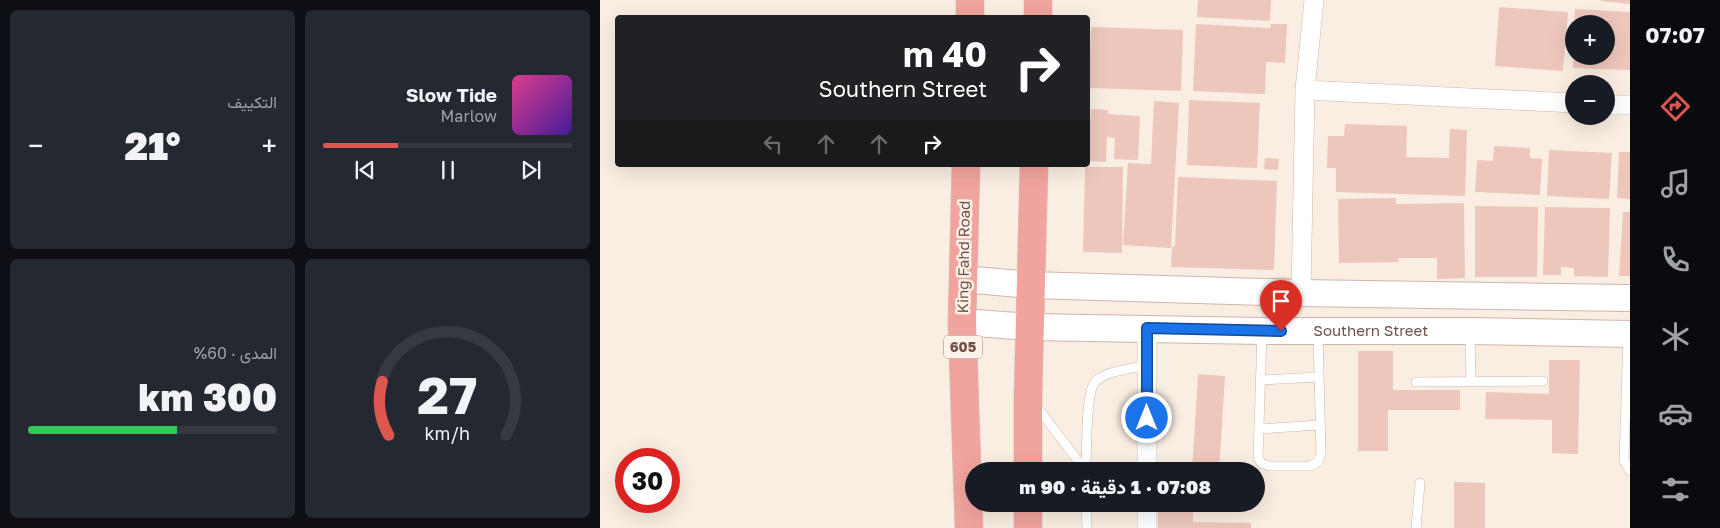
<!DOCTYPE html>
<html lang="ar">
<head>
<meta charset="utf-8">
<style>
	body { margin:0; font-family:"Golos Text",Vazirmatn,sans-serif; background:#242831; color:#f1f3f6; direction:rtl; height:100vh; display:flex; flex-direction:column; font-size:19px; white-space:nowrap }
	* { box-sizing:border-box; margin:0 }
	p { font-size:16px; color:#9ea1a6 }
	.icon { flex:none; width:28px; height:28px; fill:none; stroke:currentColor; stroke-width:2; stroke-linecap:round; stroke-linejoin:round }
	.map { position:relative; flex:1; overflow:hidden; direction:ltr }
	.panel { display:flex; flex-direction:column; gap:10px; padding:10px; background:#0d0f14; width:600px }
	.panel>* { flex:none }
	.top-card { position:absolute; left:15px; top:15px; width:475px; height:152px; border-radius:5px; box-shadow:0 5px 20px #0002; direction:rtl; background:#202124; color:#fff; overflow:hidden }
	.tools { position:absolute; left:965px; top:15px; display:grid; gap:10px }
	.tools a { display:grid; place-items:center; width:50px; height:50px; border-radius:50%; background:#171b24; box-shadow:0 5px 20px #0002; font-size:25px }
	.speed { position:absolute; left:15px; top:448px; display:flex; gap:10px; font-size:25px; font-weight:700; text-align:center }
	.speed>* { display:grid; place-content:center; width:65px; height:65px; border-radius:50%; background:#171b24; box-shadow:0 5px 20px #0002; line-height:1 }
	.speed .limit { border:8px solid #d22; background:#fff; color:#111 }
	.pin { position:absolute; display:grid; place-items:center; width:42px; height:42px; color:#fff; margin:-51px -21px; border-radius:50% 50% 50% 0; rotate:-45deg; box-shadow:0 0 5px #0007 }
	.pin .icon { rotate:45deg }
	.me { position:absolute; width:55px; margin:-28px; rotate:0deg; stroke-linejoin:round; filter:drop-shadow(0 0 4px #0008) }
	.turn { display:flex; align-items:center; gap:18px; height:105px; padding:0 20px; font-size:22px }
	.turn .icon { width:65px; height:65px; stroke-width:2.5 }
	.turn b { display:block; font-size:35px; line-height:42px }
	.lanes { display:flex; align-items:center; height:48px; padding:0 20px; background:#0003; justify-content:center; gap:25px; direction:ltr }
	.lanes .off { opacity:.35 }
	.big { font-size:38px; font-weight:800; line-height:1.1 }
	.panel .tile { flex:1; display:flex; flex-direction:column; justify-content:center; gap:8px; min-width:0; padding:0 18px; border-radius:8px; background:#242831 }
	.panel .dial { align-items:center; gap:0 }
	.dial svg { height:130px; overflow:visible; fill:none; stroke:#363941; stroke-width:7; stroke-linecap:round; text-anchor:middle }
	.dial text { fill:#f1f3f6; stroke:none }
	.song { display:flex; align-items:center; gap:15px }
	.cover { width:60px; height:60px; border-radius:8px; background:linear-gradient(135deg,hsl(330 70% 55%),hsl(260 70% 35%)) }
	.played { height:5px; border-radius:2px; background:linear-gradient(90deg,#dd564f 30%,#363941 30%) }
	.keys { display:flex; justify-content:space-around; direction:ltr }
	.heat { display:flex; justify-content:space-between; align-items:center; font-size:28px; direction:ltr }
	.charge { height:8px; border-radius:4px; background:linear-gradient(90deg,#34c759 60%,#363941 0) }
	.panel .tiles { flex:1; display:grid; gap:10px; grid-template-columns:repeat(2,1fr) }
	.trip { position:absolute; left:365px; top:462px; width:300px; height:50px; border-radius:25px; background:#171b24; box-shadow:0 5px 20px #0002; font-weight:800; line-height:50px; text-align:center; direction:rtl }
	main { display:flex; flex:1; min-height:0 }
	.dock { display:flex; flex-direction:column; width:90px; justify-content:space-around; align-items:center; background:#090b0e; color:#9ea1a6 }
	.dock .icon { width:35px; height:35px }
	.dock .selected { color:#dd564f }
	.dock b { font-size:22px; color:#f1f3f6 }
	.map>svg:first-child { display:block }
	.building { fill:#eec7bc }
	.lines { fill:none; stroke-linecap:round; stroke-linejoin:round }
	.service-casing { stroke:#cdb6ad; stroke-width:10 }
	.minor-casing { stroke:#cdb6ad; stroke-width:20 }
	.secondary-casing { stroke:#d0b4aa; stroke-width:28 }
	.motorway-casing { stroke:#d4cbc9; stroke-width:29 }
	.service { stroke:#fff; stroke-width:9 }
	.minor { stroke:#fff; stroke-width:19 }
	.secondary { stroke:#fff; stroke-width:26 }
	.motorway { stroke:#f1a49d; stroke-width:28 }
	.route-casing { stroke:#114b97; stroke-width:12 }
	.route { stroke:#1a73e8; stroke-width:9 }
	.labels { text-anchor:middle; stroke-width:5; stroke-linejoin:round; paint-order:stroke }
	.shield { fill:#fef2e8; stroke:#9b827a; stroke-width:1 }
	.shield-label { font-size:14px; font-weight:bold; fill:#70524b }
	.street-label { font-size:15px; fill:#70524b; stroke:#fef2e8 }
</style>
</head>
<body>
<main>
<nav class="dock">
<b>07:07</b>
<svg class="icon selected" aria-label="directions" viewBox="0 0 24 24"><path d="M12 3l9 9-9 9-9-9zM9 14v-3h6M13 9l2 2-2 2"/></svg>
<svg class="icon" aria-label="music" viewBox="0 0 24 24"><path d="M9 18V5l10-2v13"/><circle cx="6" cy="18" r="3"/><circle cx="16" cy="16" r="3"/></svg>
<svg class="icon" aria-label="phone" viewBox="0 0 24 24"><path d="M5 4h4l2 5-3 2q2 4 5 5l2-3 5 2v4C11 20 4 13 5 4z"/></svg>
<svg class="icon" aria-label="climate" viewBox="0 0 24 24"><path d="M12 3v18M4 7l16 10M4 17L20 7"/></svg>
<svg class="icon" aria-label="car" viewBox="0 0 24 24"><path d="M5 17H2v-5l4-1 3-4h7l3 4 3 1v5h-3M9 17h6M6 11h13"/><circle cx="7" cy="17" r="2"/><circle cx="17" cy="17" r="2"/></svg>
<svg class="icon" aria-label="filters" viewBox="0 0 24 24"><path d="M4 7h16M4 17h16"/><circle cx="9" cy="7" r="2"/><circle cx="15" cy="17" r="2"/></svg>
</nav>
<div class="map">
<svg width="1030" height="528" viewBox="0 0 1030 528">
	<rect width="100%" height="100%" fill="#faede2"/>
	<!-- building -->
	<path class="building" d="M598,0H671L670,21L597,17Z
		M1001,0H1030V4L1001,1Z
		M899,7L968,12L963,71L895,66Z
		M975,9L1030,12V70L973,68V56H1006V24H974Z
		M596,24L670,28L671,24H687L685,63L666,62L665,94L593,91Z
		M491,27L583,30L581,91L489,88Z
		M589,100L660,103L657,168L587,165Z
		M554,101L579,103L571,248L523,245L528,163L551,164Z
		M491,109L508,110V114L540,116L538,160L514,159L515,138L507,137L506,162L488,161Z
		M745,124L807,126L806,157L849,158L850,129L867,130L865,196L736,192V168H727L728,136H744Z
		M894,146L930,148V158L942,159L940,195L875,192L877,160L893,161Z
		M949,150L1012,153L1009,199L947,196Z
		M1019,152H1030V199L1017,198Z
		M665,158L679,159L678,170L664,169Z
		M485,167H523L522,253L483,252Z
		M578,177L677,181L674,270L571,267L572,246L575,247Z
		M796,198V204L864,203L865,278L837,279V258H798L799,262L739,263L738,199Z
		M875,206L938,207L937,277H875Z
		M945,207L1010,208L1008,277L974,276V268L961,267V275H943Z
		M1023,212H1030V276H1019Z
		M758,351H793V390H860V410H788V451H758Z
		M949,360H980L978,454L952,453V420L885,419L886,392L949,394Z
		M598,374L625,376L619,471H592Z
		M854,482L885,483V528H854Z
		M558,504H593V522L651,523V528H558Z"/>
	<g class="lines">
		<!-- service casing -->
		<g class="service-casing">
			<path id="service" d="M870,332L871,382
				M662,333L658,457L661,463L669,466H711L718,462L721,453L718,332
				M1028,337L1024,461L1030,471
				M660,380L719,377
				M816,382L943,381
				M436,406L486,471
				M659,429L720,425
				M486,471C487,454 485,393 495,382C507,370 532,369 547,365
				M486,504L487,528
				M816,528L820,483"/>
		</g>
		<!-- minor casing -->
		<g class="minor-casing">
			<path id="minor" d="M705,90L974,103
				M1006,105H1030
				M701,293L705,90L714,0
				M547,328V471
				M547,528V504"/>
		</g>
		<!-- secondary casing -->
		<g class="secondary-casing">
			<g id="secondary">
				<path d="M363,279L431,285L701,293L1030,298"/>
				<path id="s1" d="M362,322L430,327L662,331H870L1030,334"/>
			</g>
		</g>
		<!-- motorway casing -->
		<g class="motorway-casing">
			<path id="motorway" d="M370,18V0
				M438,18V0
				M366,165L362,322L369,528
				M428,471V396L434,165
				M428,504V528"/>
		</g>
		<!-- service -->
		<use href="#service" class="service"/>
		<!-- minor -->
		<use href="#minor" class="minor"/>
		<!-- secondary -->
		<use href="#secondary" class="secondary"/>
		<!-- motorway -->
		<use href="#motorway" class="motorway"/>
	</g>
	<g class="lines">
		<!-- route casing -->
		<g class="route-casing">
			<path id="route" d="M547,418V328L681,331"/>
		</g>
		<!-- route -->
		<use href="#route" class="route"/>
	</g>
	<g class="labels">
		<!-- shield labels -->
		<rect class="shield" x="344" y="335.5" width="38" height="23" rx="4"/>
		<g class="shield-label">
			<text x="363" y="352">605</text>
		</g>
		<!-- street labels -->
		<g class="street-label">
			<text transform="translate(364 257) rotate(-89)" y="5">King Fahd Road</text>
			<text dy="5" stroke="none"><textPath href="#s1" startOffset="409">Southern Street</textPath></text>
		</g>
	</g>
</svg>
<div class="tools">
<a>+</a>
<a>−</a>
</div>
<div class="speed"><div class="limit">30</div></div>
<div class="pin" style="left:681px;top:331px;background:#d93025"><svg class="icon" aria-label="arrive" viewBox="0 0 24 24"><path d="M6 21V4h12l-3 4 3 4H6"/></svg></div>
<svg class="me" style="left:547px;top:418px" viewBox="-20 -20 40 40"><circle r="17" fill="#1a73e8" stroke="#fff" stroke-width="3"/><path d="M0-11L8 9 0 5-8 9z" fill="#fff"/></svg>
<div class="trip">07:08 · 1 دقيقة · 90 m</div>
<div class="top-card">
<div class="turn"><svg class="icon" aria-label="right" viewBox="0 0 24 24"><path d="M7 20v-9h11M14 6l5 5-5 5"/></svg><div><b>40 m</b>Southern Street</div></div>
<div class="lanes"><svg class="icon off" aria-label="left" viewBox="0 0 24 24"><path d="M17 20v-9H6M10 6l-5 5 5 5"/></svg><svg class="icon off" aria-label="ahead" viewBox="0 0 24 24"><path d="M12 20V5M6 11l6-6 6 6"/></svg><svg class="icon off" aria-label="ahead" viewBox="0 0 24 24"><path d="M12 20V5M6 11l6-6 6 6"/></svg><svg class="icon" aria-label="right" viewBox="0 0 24 24"><path d="M7 20v-9h11M14 6l5 5-5 5"/></svg></div>
</div>
</div>
<section class="panel">
<div class="tiles">
<div class="tile">
<div class="song"><i class="cover"></i><div><b>Slow Tide</b><p>Marlow</p></div></div>
<div class="played"></div>
<div class="keys"><svg class="icon" aria-label="previous" viewBox="0 0 24 24"><path d="M18 5L8 12l10 7zM5 5v14"/></svg><svg class="icon" aria-label="pause" viewBox="0 0 24 24"><path d="M8 5v14M16 5v14"/></svg><svg class="icon" aria-label="next" viewBox="0 0 24 24"><path d="M6 5l10 7-10 7zM19 5v14"/></svg></div>
</div>
<div class="tile"><p>التكييف</p>
<div class="heat"><a>−</a><b class="big">21°</b><a>+</a></div>
</div>
<div class="tile dial"><svg viewBox="0 0 100 80">
<path d="M14 69A42 42 0 1 1 86 69"/>
<path d="M14 69A42 42 0 0 1 10 36" stroke="#dd564f"/>
<text x="50" y="56" font-size="32" font-weight="700">27</text>
<text x="50" y="72" font-size="11">km/h</text>
</svg></div>
<div class="tile"><p>المدى · 60%</p><b class="big">300 km</b><div class="charge"></div></div>
</div>
</section>
</main>
</body>
</html>
